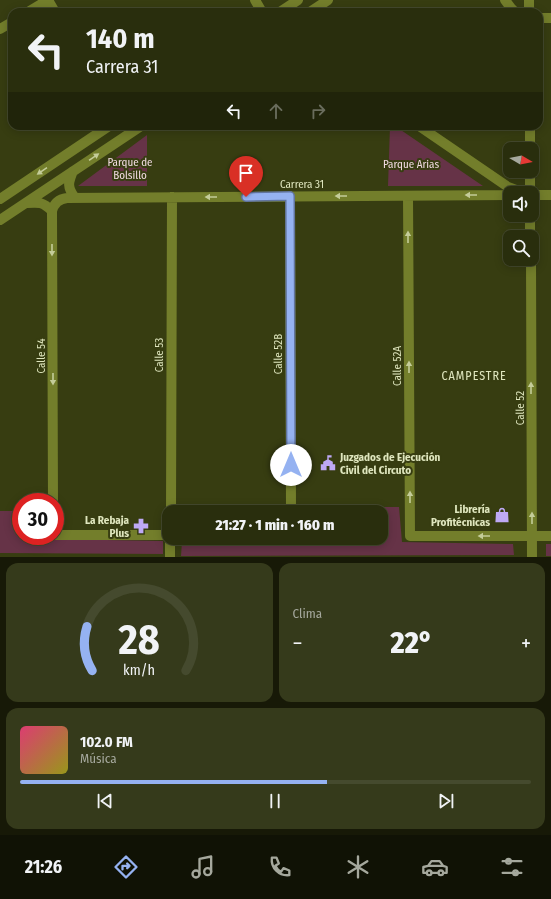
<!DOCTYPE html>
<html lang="es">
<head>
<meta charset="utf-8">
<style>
	body { margin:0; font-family:"Fira Sans Condensed",sans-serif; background:#353a1b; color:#f1f3f6; height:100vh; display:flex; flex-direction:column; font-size:15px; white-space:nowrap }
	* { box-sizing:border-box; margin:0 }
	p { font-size:13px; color:#a5a89d }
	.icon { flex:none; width:22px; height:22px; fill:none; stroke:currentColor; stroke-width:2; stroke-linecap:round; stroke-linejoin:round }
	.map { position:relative; height:557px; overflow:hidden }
	.sheet { display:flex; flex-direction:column; gap:6px; padding:6px; background:#171907; flex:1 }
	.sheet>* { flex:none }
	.top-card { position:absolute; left:8px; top:8px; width:535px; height:122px; border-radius:12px; box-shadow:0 2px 10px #0003,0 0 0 1px #454a2e; background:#292e0d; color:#f1f3f6; overflow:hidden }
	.needle { width:26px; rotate:100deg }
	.controls { position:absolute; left:503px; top:142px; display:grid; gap:8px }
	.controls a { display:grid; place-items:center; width:36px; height:36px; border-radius:8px; background:#292e0d; box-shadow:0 2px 10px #0003,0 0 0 1px #454a2e; font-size:20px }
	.speed { position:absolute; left:12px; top:493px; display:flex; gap:8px; font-size:20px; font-weight:700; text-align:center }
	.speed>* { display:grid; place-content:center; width:52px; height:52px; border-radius:50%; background:#292e0d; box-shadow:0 2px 10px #0003,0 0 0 1px #454a2e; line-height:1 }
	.speed .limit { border:6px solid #d22; background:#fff; color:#111 }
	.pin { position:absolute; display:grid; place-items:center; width:34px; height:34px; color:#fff; margin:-41px -17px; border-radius:50% 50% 50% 0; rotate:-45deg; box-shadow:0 0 4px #0007 }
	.pin .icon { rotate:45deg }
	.me { position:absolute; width:44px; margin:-22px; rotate:0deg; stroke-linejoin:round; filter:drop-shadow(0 0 3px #0008) }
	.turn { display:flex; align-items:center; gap:14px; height:84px; padding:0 12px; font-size:18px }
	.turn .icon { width:52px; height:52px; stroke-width:2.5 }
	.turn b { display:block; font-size:28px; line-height:34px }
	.lanes { display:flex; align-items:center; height:38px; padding:0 12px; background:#0003; justify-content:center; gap:20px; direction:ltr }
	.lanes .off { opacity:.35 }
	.big { font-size:30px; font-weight:800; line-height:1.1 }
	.sheet .tile { flex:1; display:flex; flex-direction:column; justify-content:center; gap:6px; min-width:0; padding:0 14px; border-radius:12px; background:#353a1b }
	.sheet .dial { align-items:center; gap:0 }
	.dial svg { height:104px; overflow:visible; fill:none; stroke:#454a2e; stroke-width:7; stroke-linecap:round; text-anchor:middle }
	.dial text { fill:#f1f3f6; stroke:none }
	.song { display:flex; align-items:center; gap:12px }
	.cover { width:48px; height:48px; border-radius:6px; background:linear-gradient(135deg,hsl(340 70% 55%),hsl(60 70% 35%)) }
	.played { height:4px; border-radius:2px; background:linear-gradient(90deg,#95b2f1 60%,#454a2e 60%) }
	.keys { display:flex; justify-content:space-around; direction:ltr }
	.heat { display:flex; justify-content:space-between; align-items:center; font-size:22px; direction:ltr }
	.sheet .tiles { flex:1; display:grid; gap:6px; grid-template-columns:1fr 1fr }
	.tile:last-child { grid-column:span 2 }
	.trip { position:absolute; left:162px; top:505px; width:226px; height:40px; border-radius:12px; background:#292e0d; box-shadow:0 2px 10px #0003,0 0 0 1px #454a2e; font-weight:800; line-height:40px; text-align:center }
	.menu { display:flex; height:64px; justify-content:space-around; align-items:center; background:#101205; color:#a5a89d }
	.menu .icon { width:28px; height:28px }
	.menu .current { color:#95b2f1 }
	.menu b { font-size:18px; color:#f1f3f6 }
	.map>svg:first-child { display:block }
	.park { fill:#663347 }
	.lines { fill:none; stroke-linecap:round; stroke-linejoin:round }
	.minor { stroke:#737e2b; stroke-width:10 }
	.oneway { fill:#c4cc99 }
	.route-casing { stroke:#61749d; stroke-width:10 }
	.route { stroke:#95b2f1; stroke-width:7 }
	.labels { text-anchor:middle; stroke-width:4; stroke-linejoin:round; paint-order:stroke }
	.park-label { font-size:11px; fill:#f1dae1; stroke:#373d11 }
	.street-label { font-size:11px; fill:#dfe6be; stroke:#373d11 }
	.poi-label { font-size:11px; font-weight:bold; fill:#dfe6be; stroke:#373d11; text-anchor:end }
	.neighbourhood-label { font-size:12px; letter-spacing:1px; fill:#dfe6be; stroke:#373d11 }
</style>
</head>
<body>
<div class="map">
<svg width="551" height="557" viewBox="0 0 551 557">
	<rect width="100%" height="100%" fill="#373d11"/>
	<!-- park -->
	<path class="park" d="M390,126H395L483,186H388Z
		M147,135V186H78Z
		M301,507H399L402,542L513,544L514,555L181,556L182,541L295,540L296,538H381V512H301Z
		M0,511H21V536H48L50,539L163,541V554L0,553Z
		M546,544H551V556H546Z"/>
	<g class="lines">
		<!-- minor -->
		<path class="minor" d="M48,0L55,12
			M255,0L262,12
			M505,0L511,8L515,12
			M529,0V12
			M28,12L48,0
			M280,12L298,0
			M310,12L328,0
			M539,18H551
			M0,29L12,22
			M419,126L508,187L524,193
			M530,126V149
			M73,171C68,183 67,187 75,198
			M530,171V193
			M532,195H551
			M290,196L291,512
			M408,196L410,536H551
			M0,199L109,126
			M27,203C39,202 43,202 52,211
			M530,215V237
			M0,220L141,126
			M531,259L532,557
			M53,502L52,211C54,203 59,199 67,198L510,195
			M171,512L172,197
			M55,535H169
			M170,557V538"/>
	</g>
	<!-- one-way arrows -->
	<defs><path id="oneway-solid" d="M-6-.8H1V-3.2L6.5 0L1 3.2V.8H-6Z"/></defs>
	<g class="oneway">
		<use href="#oneway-solid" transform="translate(94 157) rotate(-34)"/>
		<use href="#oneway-solid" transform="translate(42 171) rotate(146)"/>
		<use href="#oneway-solid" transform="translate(471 195) rotate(180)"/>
		<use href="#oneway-solid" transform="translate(341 196) rotate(180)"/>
		<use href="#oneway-solid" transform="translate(211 197) rotate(180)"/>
		<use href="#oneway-solid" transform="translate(408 237) rotate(-90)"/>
		<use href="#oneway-solid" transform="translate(52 250) rotate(90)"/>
		<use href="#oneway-solid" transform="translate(409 367) rotate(-90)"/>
		<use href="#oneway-solid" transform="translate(53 379) rotate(90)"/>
		<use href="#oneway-solid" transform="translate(531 388) rotate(-90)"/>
		<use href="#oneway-solid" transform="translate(410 497) rotate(-90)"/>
		<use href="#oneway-solid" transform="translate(532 518) rotate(-90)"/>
		<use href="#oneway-solid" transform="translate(484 536) rotate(180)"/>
	</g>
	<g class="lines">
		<!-- route casing -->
		<g class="route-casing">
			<path id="route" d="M246,197L290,196L291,465"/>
		</g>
		<!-- route -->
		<use href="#route" class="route"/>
	</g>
	<!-- icons -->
	<defs>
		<g id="civic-bare" transform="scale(1.2)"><path d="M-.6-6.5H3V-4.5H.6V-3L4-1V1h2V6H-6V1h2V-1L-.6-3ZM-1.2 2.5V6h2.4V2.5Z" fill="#bea9f5" stroke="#373d11" stroke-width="2.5" paint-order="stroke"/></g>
		<g id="shop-bare" transform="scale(1.2)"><path d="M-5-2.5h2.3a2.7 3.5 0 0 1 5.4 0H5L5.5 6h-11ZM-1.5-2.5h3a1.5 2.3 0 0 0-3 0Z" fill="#bea9f5" stroke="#373d11" stroke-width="2.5" paint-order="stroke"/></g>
		<g id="pharmacy-bare" transform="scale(1.2)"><path d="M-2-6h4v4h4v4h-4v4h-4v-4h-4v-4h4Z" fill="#bea9f5" stroke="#373d11" stroke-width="2.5" paint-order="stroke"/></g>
	</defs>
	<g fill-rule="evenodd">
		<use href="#civic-bare" x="328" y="463"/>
		<use href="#shop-bare" x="502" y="515"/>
		<use href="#pharmacy-bare" x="141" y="526"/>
	</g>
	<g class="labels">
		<!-- park labels -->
		<g class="park-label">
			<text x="130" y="166">Parque de<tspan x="130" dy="13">Bolsillo</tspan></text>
			<text x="411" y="168">Parque Arias</text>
		</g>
		<!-- street labels -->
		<g class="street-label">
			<text x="302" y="188">Carrera 31</text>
			<text transform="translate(278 354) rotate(-90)" y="4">Calle 52B</text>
			<text transform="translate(159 355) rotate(-90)" y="4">Calle 53</text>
			<text transform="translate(41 356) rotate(-90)" y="4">Calle 54</text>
			<text transform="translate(397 366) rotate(-90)" y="4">Calle 52A</text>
			<text transform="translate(520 408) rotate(-90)" y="4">Calle 52</text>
		</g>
		<!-- poi labels -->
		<g class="poi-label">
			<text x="340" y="461" text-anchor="start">Juzgados de Ejecución<tspan x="340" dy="13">Civil del Circuto</tspan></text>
			<text x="490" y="513">Librería<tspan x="490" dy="13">Profitécnicas</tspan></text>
			<text x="129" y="524">La Rebaja<tspan x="129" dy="13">Plus</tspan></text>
		</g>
		<!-- neighbourhood labels -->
		<g class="neighbourhood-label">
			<text x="474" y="380">CAMPESTRE</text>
		</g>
	</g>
</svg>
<div class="controls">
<a><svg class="needle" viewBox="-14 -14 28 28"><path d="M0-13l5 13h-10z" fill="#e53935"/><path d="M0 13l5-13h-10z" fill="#a5a89d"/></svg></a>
<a><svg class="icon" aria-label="sound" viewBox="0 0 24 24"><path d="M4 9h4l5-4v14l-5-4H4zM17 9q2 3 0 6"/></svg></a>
<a><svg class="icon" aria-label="search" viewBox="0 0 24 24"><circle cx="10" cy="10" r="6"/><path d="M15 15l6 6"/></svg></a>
</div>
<div class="speed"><div class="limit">30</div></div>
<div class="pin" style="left:246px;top:197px;background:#d93025"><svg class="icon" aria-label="arrive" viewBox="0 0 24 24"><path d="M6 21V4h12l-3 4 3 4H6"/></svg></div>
<svg class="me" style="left:291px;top:465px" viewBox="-20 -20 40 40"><circle r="19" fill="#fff"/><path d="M0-13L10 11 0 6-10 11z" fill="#95b2f1"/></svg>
<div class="trip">21:27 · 1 min · 160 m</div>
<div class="top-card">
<div class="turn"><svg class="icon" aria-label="left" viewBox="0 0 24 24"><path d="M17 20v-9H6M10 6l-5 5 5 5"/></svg><div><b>140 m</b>Carrera 31</div></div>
<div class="lanes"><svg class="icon" aria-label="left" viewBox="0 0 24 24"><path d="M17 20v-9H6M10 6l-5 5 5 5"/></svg><svg class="icon off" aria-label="ahead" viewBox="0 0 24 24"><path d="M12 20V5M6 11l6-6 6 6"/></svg><svg class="icon off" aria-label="right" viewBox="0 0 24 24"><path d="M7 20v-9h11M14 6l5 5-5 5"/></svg></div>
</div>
</div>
<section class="sheet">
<div class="tiles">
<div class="tile dial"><svg viewBox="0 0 100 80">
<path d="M14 69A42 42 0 1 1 86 69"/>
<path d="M14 69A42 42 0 0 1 10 35" stroke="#95b2f1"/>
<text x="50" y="56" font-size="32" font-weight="700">28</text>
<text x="50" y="72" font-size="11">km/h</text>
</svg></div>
<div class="tile"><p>Clima</p>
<div class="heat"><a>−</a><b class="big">22°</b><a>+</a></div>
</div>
<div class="tile">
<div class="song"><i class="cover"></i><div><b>102.0 FM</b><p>Música</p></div></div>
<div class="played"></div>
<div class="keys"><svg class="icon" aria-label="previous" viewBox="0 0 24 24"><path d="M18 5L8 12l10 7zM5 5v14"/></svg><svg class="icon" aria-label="pause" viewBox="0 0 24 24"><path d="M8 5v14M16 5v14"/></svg><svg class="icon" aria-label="next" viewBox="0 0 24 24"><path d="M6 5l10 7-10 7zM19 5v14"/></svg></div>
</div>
</div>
</section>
<nav class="menu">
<b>21:26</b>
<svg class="icon current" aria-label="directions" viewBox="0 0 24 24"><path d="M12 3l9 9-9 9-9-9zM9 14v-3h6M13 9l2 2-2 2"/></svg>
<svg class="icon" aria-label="music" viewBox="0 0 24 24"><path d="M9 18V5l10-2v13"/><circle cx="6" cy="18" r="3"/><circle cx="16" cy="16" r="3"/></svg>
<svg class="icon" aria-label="phone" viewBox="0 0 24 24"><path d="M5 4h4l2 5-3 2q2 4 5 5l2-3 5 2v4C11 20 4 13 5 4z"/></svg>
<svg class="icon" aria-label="climate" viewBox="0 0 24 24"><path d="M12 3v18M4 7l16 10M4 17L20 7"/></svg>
<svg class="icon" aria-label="car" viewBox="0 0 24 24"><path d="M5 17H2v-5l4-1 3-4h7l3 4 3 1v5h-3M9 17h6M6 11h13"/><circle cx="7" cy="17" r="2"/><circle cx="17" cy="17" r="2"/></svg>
<svg class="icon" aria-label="filters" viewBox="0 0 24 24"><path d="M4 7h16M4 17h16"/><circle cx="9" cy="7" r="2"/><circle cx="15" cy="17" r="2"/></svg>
</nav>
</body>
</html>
